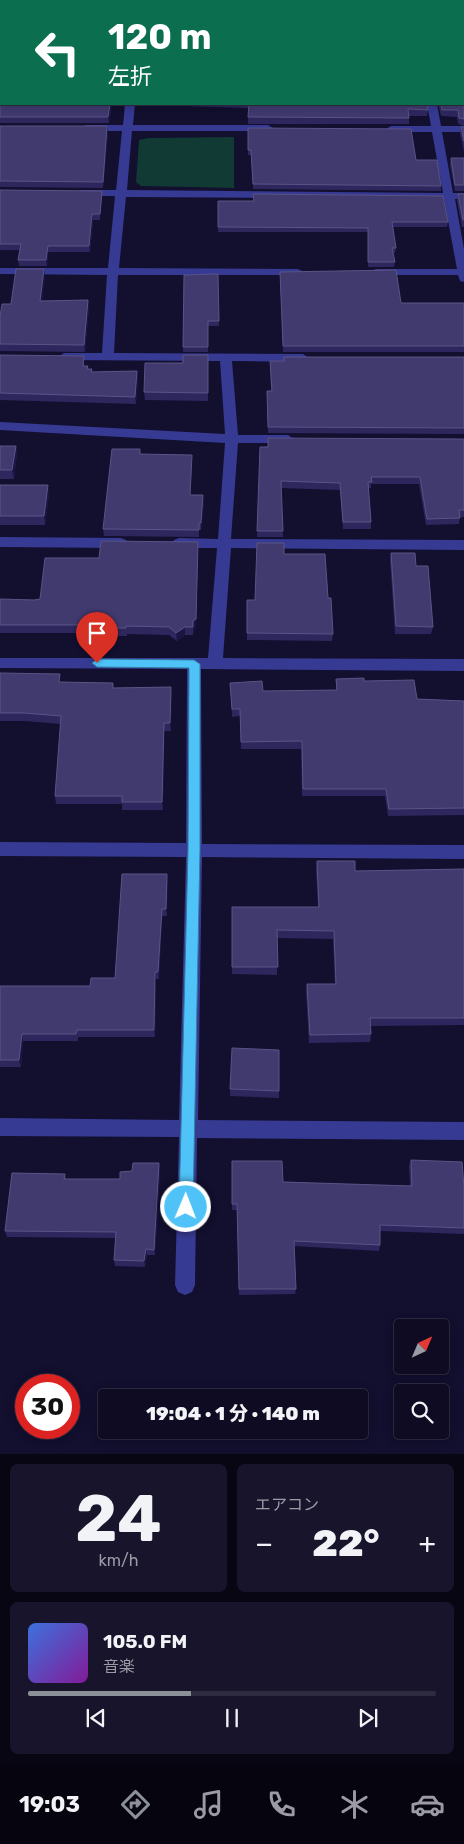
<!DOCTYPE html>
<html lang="ja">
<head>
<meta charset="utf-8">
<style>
	body { margin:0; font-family:Rubik,"Noto Sans JP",sans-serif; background:#17142b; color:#f1f3f6; height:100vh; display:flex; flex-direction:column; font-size:19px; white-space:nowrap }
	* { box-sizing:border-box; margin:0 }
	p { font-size:16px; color:#9b9ba6 }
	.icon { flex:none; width:28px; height:28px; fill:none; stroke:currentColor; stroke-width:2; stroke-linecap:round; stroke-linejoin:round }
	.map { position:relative; height:1454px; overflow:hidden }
	.drawer { display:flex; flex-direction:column; gap:10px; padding:10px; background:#080613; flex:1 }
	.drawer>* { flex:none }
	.top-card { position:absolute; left:0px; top:0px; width:465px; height:105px; box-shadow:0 2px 12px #0003,0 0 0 1px #2e2b41; background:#0b6e4f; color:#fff; overflow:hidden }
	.needle { width:32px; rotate:44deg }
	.controls { position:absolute; left:394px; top:1319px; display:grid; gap:10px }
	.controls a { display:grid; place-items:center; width:55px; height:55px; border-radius:5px; background:#0e0b23; box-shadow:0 2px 12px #0003,0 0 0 1px #2e2b41; font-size:25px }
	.speed { position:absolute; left:15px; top:1374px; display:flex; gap:10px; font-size:25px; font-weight:700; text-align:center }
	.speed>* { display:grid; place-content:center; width:65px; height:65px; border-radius:50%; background:#0e0b23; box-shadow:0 2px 12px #0003,0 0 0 1px #2e2b41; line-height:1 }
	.speed .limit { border:8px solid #d22; background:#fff; color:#111 }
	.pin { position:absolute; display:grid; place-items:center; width:42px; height:42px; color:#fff; margin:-51px -21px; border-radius:50% 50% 50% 0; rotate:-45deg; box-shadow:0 0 5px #0007 }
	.pin .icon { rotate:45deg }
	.me { position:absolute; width:55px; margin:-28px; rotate:1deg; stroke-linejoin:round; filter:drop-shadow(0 0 4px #0008) }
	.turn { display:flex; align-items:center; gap:18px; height:105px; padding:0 25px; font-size:22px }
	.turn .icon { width:65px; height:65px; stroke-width:2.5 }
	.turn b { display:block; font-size:35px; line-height:42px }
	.big { font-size:38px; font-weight:800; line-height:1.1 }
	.drawer .tile { flex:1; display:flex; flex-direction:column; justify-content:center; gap:8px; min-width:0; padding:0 18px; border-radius:8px; background:#17142b }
	.drawer .dial { align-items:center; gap:0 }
	.dial b { font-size:65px; line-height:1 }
	.song { display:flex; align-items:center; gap:15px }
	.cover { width:60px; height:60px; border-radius:8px; background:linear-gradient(135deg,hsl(220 70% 55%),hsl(290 70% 35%)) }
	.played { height:5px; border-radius:2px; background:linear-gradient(90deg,#8c9099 40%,#2e2b41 40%) }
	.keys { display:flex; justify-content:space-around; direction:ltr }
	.heat { display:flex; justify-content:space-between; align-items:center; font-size:28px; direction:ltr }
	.drawer .tiles { flex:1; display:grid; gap:10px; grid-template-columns:1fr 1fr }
	.tile:last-child { grid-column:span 2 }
	.trip { position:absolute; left:98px; top:1389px; width:270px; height:50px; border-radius:5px; background:#0e0b23; box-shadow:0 2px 12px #0003,0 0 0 1px #2e2b41; font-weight:800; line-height:50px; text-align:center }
	.dock { display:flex; height:80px; justify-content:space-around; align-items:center; background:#06040e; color:#9b9ba6 }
	.dock .icon { width:35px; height:35px }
	.dock .active { color:#8c9099 }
	.dock b { font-size:22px; color:#f1f3f6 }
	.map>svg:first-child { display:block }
	.green { fill:#123a35 }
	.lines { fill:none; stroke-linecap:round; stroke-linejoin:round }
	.minor { fill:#363a92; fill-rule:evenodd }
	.wall { fill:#2e275e }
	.shaded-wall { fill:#1b1544 }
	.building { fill:#413a6f; stroke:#5a5486 }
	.route { fill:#4fc3f7; stroke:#337fa1 }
</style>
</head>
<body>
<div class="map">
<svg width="464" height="1454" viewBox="0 0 464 1454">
	<rect width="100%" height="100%" fill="#120f2f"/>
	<!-- green -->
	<path class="green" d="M234,137V188L141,186L136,182L139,140L148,138Z"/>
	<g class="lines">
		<!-- minor -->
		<path class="minor" d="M0,25H1V31H0Z
			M125,104H135L133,125H268L273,128L268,131H132L127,190L443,193L432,132H391L386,129L391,126H431L427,104H437L441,126H464V132H442L453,193H464V199H455L464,249V282L460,281L458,275H376L370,272L376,269H457L444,199L126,197L119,268L298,269L304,272L298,275H118L114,353L303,354L309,358L303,362L232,361L238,435H288L294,439L288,443H238L231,539L464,540V550L231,548L223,658L464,659V671L201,669L202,844L464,845V859L202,857L198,1120L464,1122V1140L197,1138L195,1285L192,1292L185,1295L178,1292L175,1285L179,1137L0,1136V1118L179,1120L186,857L0,856V842L186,843L187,669L0,668V658H208L217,548H179L174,546L172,543L174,540L179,538L218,539L225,443L0,430V422L225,434L220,361L60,360L58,357L64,353H102L107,275L0,274V268H108L115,196H81L76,193L81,190H116L122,131H86L81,128L86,125H123Z
			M0,537L121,538L126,540L128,543L126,546L121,548L0,547Z"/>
	</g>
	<!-- wall -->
	<path class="wall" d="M464,2V126L458,124L457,117L441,116L438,104H464Z
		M0,61L112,104L109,123H0Z
		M162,104H427L428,110L427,116H409V124H248V108L182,106V104Z
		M0,126H107L108,133L103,188L0,187Z
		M461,127H464V152L460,134Z
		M248,128L416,160L441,186V191L253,189L251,155H248Z
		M451,158H464V191H455L450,165Z
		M0,190L102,198L100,220H93L90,252H48L47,266H19L18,260L20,250H0Z
		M458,194H464V227H462L457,201Z
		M218,201L448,222L447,227H393L396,248L395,253H393L395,262L394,267H368V232H218Z
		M280,272L401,303H464V352H283Z
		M218,274L219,326H208V352H183L184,275Z
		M45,276L42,301L88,300L89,308L85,352L0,351V316L11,304Z
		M0,355L84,356V366L92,372L137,371L138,379L136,404L0,400Z
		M208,355V401L145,400L144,392L183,363Z
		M464,357V434L268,433L267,391H271L270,361Z
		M464,439V517H460L459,524L426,525L419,484H371V488H368L371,522V529H343L340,490L281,488L283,537H257L260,447Z
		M0,446H16L17,454L14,479H0Z
		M141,454L192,462L190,495L204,502L201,530H199V537L104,536L103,529Z
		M0,485L49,494L45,525H0Z
		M198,542L196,627L194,629L193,635H185L177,641L169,635L127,634V636H90L89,633H0V599L34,600L40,599L99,558Z
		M391,553L416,566L433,627L431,634H395L390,560Z
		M284,554L328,598L333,634L332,641L247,640V600H255Z
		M0,673L61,682L114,688L171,687V731H164L163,810H122V804H56L55,796L61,724L25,721H0Z
		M336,679L364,681L417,699L464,701V815L388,816L385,796H302L301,749H241L240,716L232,717L230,683L263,691L336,690Z
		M317,861L355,871L464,869V1025L371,1026V1034L370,1042L309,1043L306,991L307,984H335L333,939L277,938V975L232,974V907H318L316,869Z
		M167,874V916H162L159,979H156L155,1037H78V1041H23L21,1067H0V986H90L115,978Z
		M230,1089L279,1091V1098L230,1096Z
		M411,1160L464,1187V1234L380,1231V1245L379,1251L294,1246L296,1289L295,1294L239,1295L237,1210H232V1161L283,1182L410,1186L409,1166Z
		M159,1163L160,1170L155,1255H147L145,1267L115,1266L114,1260L116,1238L7,1237L5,1231L65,1174L66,1179H120L132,1171Z"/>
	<!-- shaded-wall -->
	<path class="shaded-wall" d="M110,104H112L109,123L108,117Z
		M107,126L108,133L103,188V182Z
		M102,191V198L100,220V214Z
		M92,214L93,220L90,252L89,246Z
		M48,246V252L47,266L46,260Z
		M44,269L45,276L41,308L40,301Z
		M88,300L89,308L85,352L84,345Z
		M137,371L138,379L136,404L135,397Z
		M16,446L17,454L14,479L12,470Z
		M192,455V462L190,502V495Z
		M48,485L49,494L45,525L44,516Z
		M203,495L204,502L201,530V523Z
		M198,542L196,627L194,629L193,635V627Z
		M185,627V635L177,641L176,633Z
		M171,687L172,696L171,731L170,723Z
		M164,723V731L163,810L162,802Z
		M167,874L168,882L167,916L166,909Z
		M162,909V916L159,979L158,972Z
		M155,972L156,979L155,1037L154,1030Z
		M22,1034L23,1041L21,1067L19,1060Z
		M159,1163L160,1170L155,1255L154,1250Z
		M146,1249L147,1255L145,1267L144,1261Z"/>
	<!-- building -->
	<path class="building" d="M89,0H460L463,1H86Z
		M464,2V119L459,118L458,110H442L441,104H464Z
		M0,61H1V104H110L108,117H0Z
		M249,104H427L428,110L408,109L409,118L248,117Z
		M0,126H107L103,182L0,181Z
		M461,127H464V141Z
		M248,128L411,129L416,160H437L441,186L253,184L251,150H248Z
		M451,158H464V185H455Z
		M0,190L102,191L100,214H92L89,246H48L46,260H18L21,244H0Z
		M253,194L443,196L448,222H392L396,248H392L395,262H368V228L218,227V201H254Z
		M458,194H464V220H463Z
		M16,269H44L40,301L88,300L84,345L0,344V316L2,304H11Z
		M396,270L401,303H464V346H283L280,272Z
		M218,274L219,321H208V347H183L184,275Z
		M0,355L84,356L83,366H88L87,369H92L91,372L137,371L135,397L0,393Z
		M183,355H208V393L144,392L145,363H183Z
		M284,357H464V428L268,427L267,391H272L270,361H284Z
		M268,438L464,439V510H459L460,518L427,519L420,477H371L372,482H368L371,522H343L340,483L281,481L283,531H257L260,447H268Z
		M0,446H16L12,470H0Z
		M112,449H140V454L192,455L190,495H203L201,523H199V530L103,529Z
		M0,485H48L44,516H0Z
		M101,541L198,542L196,619L193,621V627H185L176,633L169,627L126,626V628H89V625H0V599L34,600L40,599L45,558H99Z
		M257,543H284V554H325L328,598H331L333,634L247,633V600H255Z
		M391,553H415L416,566H428L433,627L396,626Z
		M0,673L60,674L59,682L113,683V688L171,687L170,723H164L162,802H122V796H55L61,716L24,713H0Z
		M364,678V681L414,680L417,699L464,701V808L389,809L386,789H303L302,741L241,742L240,709H232L230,683L262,681L263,691L337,690L336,679Z
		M317,861H355V871L464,869V1018H370L371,1034L310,1035L307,984H336L334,931L277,930L278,967H232V907H319Z
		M122,874H167L166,909H162L158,972H155L154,1030H77L76,1034H22L19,1060H0V986H90L91,978H115Z
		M232,1048L279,1050V1091L230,1089Z
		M411,1160L462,1162L464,1187V1228L380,1225V1245L294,1241L296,1289H239L237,1204H232V1161H282L283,1182L412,1186Z
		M133,1163H159L154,1250L146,1249L144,1261L114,1260L116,1232L5,1231L12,1173L65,1174L64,1179H120V1172L132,1171Z"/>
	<!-- route -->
	<path class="route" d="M97,659L194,660L200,664V850L193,1207L191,1212L186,1214L181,1212L179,1207L188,850L189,668L97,667L92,663Z"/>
</svg>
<div class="controls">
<a><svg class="needle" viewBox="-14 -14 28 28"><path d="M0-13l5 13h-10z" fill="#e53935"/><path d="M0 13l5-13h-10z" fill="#9b9ba6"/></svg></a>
<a><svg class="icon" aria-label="search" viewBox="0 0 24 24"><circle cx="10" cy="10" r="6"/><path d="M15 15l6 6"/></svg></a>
</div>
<div class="speed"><div class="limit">30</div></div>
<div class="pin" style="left:97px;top:663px;background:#d93025"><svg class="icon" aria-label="arrive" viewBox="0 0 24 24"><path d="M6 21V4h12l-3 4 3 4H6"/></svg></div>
<svg class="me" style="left:186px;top:1207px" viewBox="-20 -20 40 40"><circle r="17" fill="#4fc3f7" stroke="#fff" stroke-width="3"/><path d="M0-11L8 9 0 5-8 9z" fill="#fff"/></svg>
<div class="trip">19:04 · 1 分 · 140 m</div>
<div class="top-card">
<div class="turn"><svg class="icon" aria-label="left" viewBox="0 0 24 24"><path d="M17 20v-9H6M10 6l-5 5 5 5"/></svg><div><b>120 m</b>左折</div></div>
</div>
</div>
<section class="drawer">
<div class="tiles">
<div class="tile dial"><b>24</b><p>km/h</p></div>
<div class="tile"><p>エアコン</p>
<div class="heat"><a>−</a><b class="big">22°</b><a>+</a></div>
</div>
<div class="tile">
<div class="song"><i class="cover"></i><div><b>105.0 FM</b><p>音楽</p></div></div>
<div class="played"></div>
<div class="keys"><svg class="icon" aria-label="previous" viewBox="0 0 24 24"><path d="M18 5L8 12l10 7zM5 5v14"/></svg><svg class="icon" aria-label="pause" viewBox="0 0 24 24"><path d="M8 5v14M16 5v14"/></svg><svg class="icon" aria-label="next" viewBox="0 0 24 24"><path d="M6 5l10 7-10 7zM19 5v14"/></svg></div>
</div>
</div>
</section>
<nav class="dock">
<b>19:03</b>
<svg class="icon active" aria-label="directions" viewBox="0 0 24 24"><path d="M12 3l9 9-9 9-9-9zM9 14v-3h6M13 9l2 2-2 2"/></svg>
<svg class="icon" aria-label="music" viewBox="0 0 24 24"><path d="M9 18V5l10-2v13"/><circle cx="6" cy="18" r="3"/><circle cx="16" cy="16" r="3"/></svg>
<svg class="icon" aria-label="phone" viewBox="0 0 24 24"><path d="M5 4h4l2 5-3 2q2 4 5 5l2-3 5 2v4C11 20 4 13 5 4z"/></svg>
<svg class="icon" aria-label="climate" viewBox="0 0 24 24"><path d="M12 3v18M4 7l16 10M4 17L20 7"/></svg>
<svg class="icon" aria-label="car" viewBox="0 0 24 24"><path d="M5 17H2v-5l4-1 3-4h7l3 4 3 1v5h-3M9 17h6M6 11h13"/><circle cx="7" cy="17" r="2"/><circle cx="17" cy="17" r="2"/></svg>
</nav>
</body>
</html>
